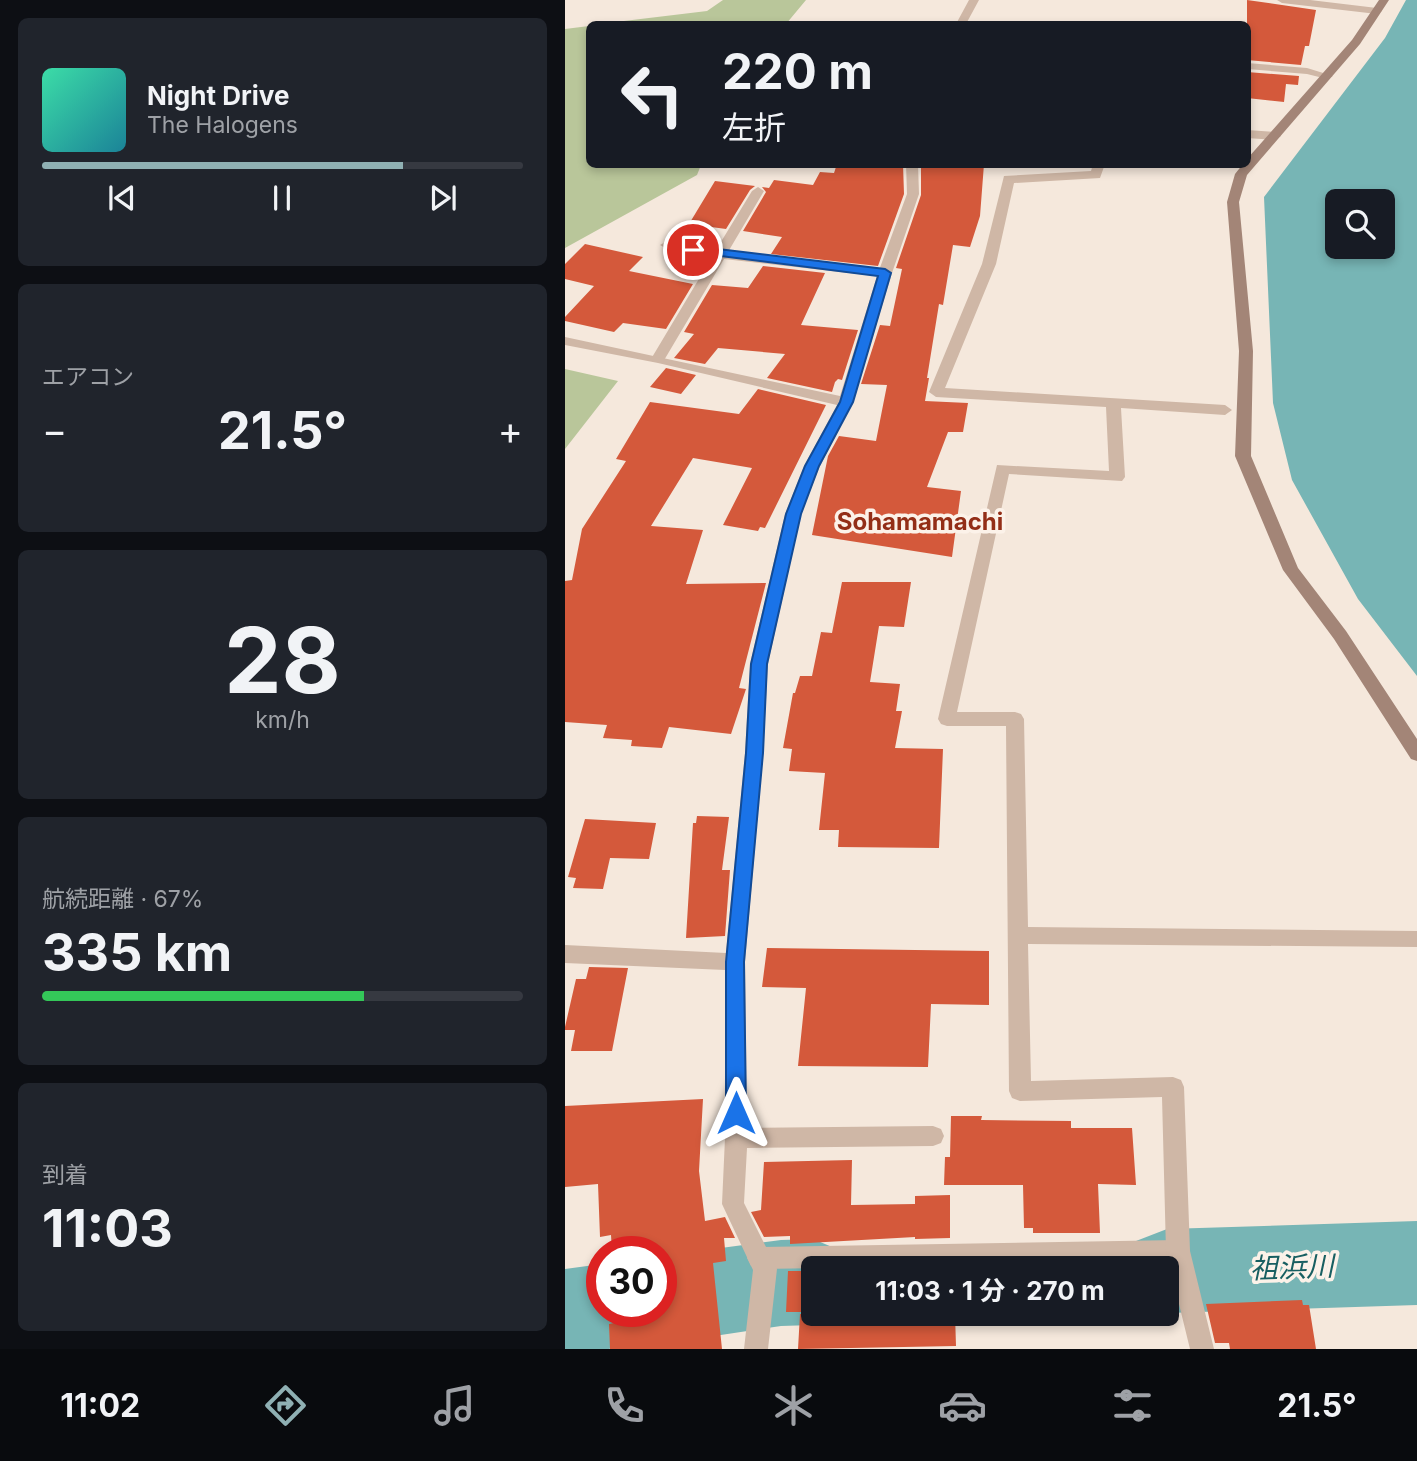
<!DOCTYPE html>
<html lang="ja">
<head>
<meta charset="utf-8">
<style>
	body { margin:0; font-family:Inter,"Noto Sans JP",sans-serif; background:#20242c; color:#f1f3f6; height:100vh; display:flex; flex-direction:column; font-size:26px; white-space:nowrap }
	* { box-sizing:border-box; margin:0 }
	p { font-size:23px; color:#9ea1a6 }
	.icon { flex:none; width:38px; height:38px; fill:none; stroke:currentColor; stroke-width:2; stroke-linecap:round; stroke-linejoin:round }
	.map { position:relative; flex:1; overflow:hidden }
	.side { display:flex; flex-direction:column; gap:18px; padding:18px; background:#0d0f14; width:565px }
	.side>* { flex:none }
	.banner { position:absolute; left:21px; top:21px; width:665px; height:147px; border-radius:10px; box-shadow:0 4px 10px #0003; background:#171b24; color:#f1f3f6; overflow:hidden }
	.buttons { position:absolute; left:760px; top:189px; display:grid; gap:14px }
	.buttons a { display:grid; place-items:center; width:70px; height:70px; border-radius:10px; background:#171b24; box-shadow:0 4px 10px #0003; font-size:35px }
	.speed { position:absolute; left:21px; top:1236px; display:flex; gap:14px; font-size:35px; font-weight:700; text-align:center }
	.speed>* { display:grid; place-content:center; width:91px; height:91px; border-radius:50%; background:#171b24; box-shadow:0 4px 10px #0003; line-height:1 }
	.speed .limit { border:10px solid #d22; background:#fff; color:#111 }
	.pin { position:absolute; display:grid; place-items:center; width:60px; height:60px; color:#fff; margin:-30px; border:4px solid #fff; border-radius:50%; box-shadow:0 2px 7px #0007 }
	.me { position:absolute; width:77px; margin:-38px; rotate:0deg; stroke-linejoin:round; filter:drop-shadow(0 0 5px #0008) }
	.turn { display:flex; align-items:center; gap:24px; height:147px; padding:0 21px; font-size:32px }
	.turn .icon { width:91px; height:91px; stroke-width:2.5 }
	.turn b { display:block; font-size:49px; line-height:60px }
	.big { font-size:52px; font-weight:700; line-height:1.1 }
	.side .tile { flex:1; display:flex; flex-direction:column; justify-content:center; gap:10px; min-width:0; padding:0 24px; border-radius:10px; background:#20242c }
	.side .dial { align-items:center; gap:0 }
	.dial b { font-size:91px; line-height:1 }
	.song { display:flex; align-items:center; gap:21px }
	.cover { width:84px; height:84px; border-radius:10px; background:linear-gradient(135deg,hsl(160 70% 55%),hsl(190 70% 35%)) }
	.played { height:7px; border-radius:4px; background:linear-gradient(90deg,#8fb0b3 75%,#363941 75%) }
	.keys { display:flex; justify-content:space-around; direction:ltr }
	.heat { display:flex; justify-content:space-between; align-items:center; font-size:38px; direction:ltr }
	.charge { height:10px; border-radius:5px; background:linear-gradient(90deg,#34c759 67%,#363941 0) }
	.trip { position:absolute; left:236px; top:1256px; width:378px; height:70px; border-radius:10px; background:#171b24; box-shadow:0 4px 10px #0003; font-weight:700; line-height:70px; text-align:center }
	.dock { display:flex; height:112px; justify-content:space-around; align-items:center; background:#090b0e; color:#9ea1a6 }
	.dock .icon { width:49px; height:49px }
	.dock .selected { color:#8fb0b3 }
	.dock b { font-size:32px; color:#f1f3f6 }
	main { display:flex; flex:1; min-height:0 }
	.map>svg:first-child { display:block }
	.green { fill:#b9c69a }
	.water { fill:#77b5b5; fill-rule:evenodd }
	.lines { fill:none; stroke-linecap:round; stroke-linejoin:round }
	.river { fill:#77b5b5; fill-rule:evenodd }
	.building { fill:#d4593b }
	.lane { fill:#cfb7a6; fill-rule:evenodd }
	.street { fill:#cfb7a6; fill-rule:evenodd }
	.secondary { fill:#a38577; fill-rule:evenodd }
	.route { fill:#1a73e8; stroke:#114b97; stroke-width:2 }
	.labels { text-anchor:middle; stroke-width:7; stroke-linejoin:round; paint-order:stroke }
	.quarter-label { font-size:24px; font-weight:bold; fill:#932e17; stroke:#fcf2e9 }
	.near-water-label { font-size:28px; font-style:italic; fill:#185f61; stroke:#fcf2e9 }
</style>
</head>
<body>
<main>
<section class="side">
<div class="tile">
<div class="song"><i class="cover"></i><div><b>Night Drive</b><p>The Halogens</p></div></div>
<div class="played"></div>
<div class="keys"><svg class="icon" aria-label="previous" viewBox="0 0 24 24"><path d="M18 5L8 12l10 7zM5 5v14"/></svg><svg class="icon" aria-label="pause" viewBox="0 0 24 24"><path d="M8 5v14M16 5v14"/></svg><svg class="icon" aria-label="next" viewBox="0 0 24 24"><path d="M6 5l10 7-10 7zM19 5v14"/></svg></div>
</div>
<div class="tile"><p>エアコン</p>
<div class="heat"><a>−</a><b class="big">21.5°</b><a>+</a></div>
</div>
<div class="tile dial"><b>28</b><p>km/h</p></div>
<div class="tile"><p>航続距離 · 67%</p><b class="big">335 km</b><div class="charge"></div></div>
<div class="tile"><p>到着</p><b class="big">11:03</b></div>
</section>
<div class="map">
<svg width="852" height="1349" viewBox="0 0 852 1349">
	<rect width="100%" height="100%" fill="#f5e8dc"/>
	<!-- green -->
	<path class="green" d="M158,0H241L221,24H34L142,11Z
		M24,26V164L136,165L132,175L0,248V29Z
		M0,369L53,381L0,449Z"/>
	<!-- water -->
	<path class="water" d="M841,0H852V676L793,599L727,480L708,403L699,197L820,38ZM772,201H817V247H772Z"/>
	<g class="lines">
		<!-- river -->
		<path class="river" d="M852,1221V1305L602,1313V1269H560L571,1241L602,1229Z
			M248,1239L279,1252L286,1269H248V1314H274L248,1325L216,1326L96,1344L71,1333L68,1339L44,1349H0V1269L37,1264V1311H96V1256L216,1240Z"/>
	</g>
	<!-- building -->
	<path class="building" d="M682,0L751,10L744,46H740L736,65L682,60Z
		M682,72L734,76L733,85L721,84L719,102L682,98Z
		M272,164H338L339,194L313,266L206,254L217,237L178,231L201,192L197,187L204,188L209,180L248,185L255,172L269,173Z
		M356,164H419L415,216L405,247L388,245L378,305L374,304L362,378H364L360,401L403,403L398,432H383L362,487L396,491L387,557L247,535L263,456L274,436L311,441L322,385L296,384L315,325L325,326L337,269L331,268L356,195Z
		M150,181L190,186L185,190L161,229L124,224Z
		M20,244L78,257L64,271L128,284L101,329L58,323L49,332L0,321V317L29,286L0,279V264Z
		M198,266L260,273L236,325L293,330L277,380L273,379L270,382L267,392L202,378L220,354L153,348L140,364L109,358L129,334L119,332L147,285L183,288Z
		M101,368L131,375L116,394L85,387Z
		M193,389L261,405L200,528L195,527L193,531L158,525L187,468L128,458L86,526L138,530L121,584L201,583L174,688L181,689L166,734L104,727L97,748L66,746L67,740L38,738L42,725L0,722V581L7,580L17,529L61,461L51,459L85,402L174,414Z
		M277,582H346L339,627L314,626L305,682L335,684L331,711H337L330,748L378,749L374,848L273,847L274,830H254L260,773L224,771L227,749L218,748L228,693H230L235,676H247L256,632L267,633Z
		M132,816L164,817L157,870H165L160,936L121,938L128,823H131Z
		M20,819L91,823L84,859L45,858L38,889L8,888L11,878L3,877Z
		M202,948L424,951V1005L366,1004L363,1067L233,1066L241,988L197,987Z
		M24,967L63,968L47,1051H6L10,1030H0V1027L11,979H21Z
		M138,1099L134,1171L140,1221L160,1217L170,1238H159L161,1261L148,1263L157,1349H45L44,1324L96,1314V1251H47L46,1235L35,1237L33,1184L0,1187V1106Z
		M386,1116H417L416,1120L506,1121V1128H567L571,1185L533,1184L535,1233H468V1228H459L458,1185H379L380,1157H385Z
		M287,1160L286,1205L350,1204V1196L385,1195V1238L350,1239V1237L225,1244V1236L199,1237L186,1212L196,1210L199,1162Z
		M223,1271H248V1312H221Z
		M737,1300L738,1305H744L751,1349H665L664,1343H650L641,1304Z
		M235,1314H390L391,1346L233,1349Z"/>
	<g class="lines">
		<!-- lane -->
		<path class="lane" d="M712,0H745L812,8L817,11L812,14L717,3Z
			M193,187L199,191L163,252L320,269L327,273L320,277L159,259L98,362H88L86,359L147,257L102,249L95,245L102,241L151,250L187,191Z
			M613,1240L621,1243L625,1251L621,1259L613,1262L194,1269L186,1266L182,1258L186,1250L194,1247Z"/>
		<!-- street -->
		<path class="street" d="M404,0H414L401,24H391Z
			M682,63L742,68L768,76L762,79L742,74L682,69Z
			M682,130L710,132L716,136L710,140L682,138Z
			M341,164H353L354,194L327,273L288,402L255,466L236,514L203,664L198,753L180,962L182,1128L368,1126L376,1129L379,1136L376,1143L368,1146L182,1148L179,1203L212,1269L203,1349H179L188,1270L157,1204L160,1138V970L0,963V945L161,953L180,753L185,664L220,514L239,466L272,405L93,363L0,345V337L275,396L313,273L342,194Z
			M528,164H540L535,178L449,183L431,264L380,388L660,405L667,410L660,415L556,408L560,477L557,481L444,474L392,712H450L456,714L459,719L463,927L852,931V947L463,944L466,1081L608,1077L616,1080L619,1087L625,1251L649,1349H625L601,1251L597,1097L455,1101L447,1098L444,1091L441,726H382L376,724L373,719L432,465L544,471L541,407L371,397L364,392L417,264L439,176L526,171Z"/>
		<!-- secondary -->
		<path class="secondary" d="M814,0H824L795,44L682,175L674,202L688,351L686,456L733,568L781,631L852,739V761L846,759L769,639L718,570L670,456L674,351L662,202L670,174L678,164H682V159L787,40Z"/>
	</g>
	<!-- route -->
	<path class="route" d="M128,246L320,269L326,273L288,402L254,466L236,514L202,664L198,753L179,962L181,1113L178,1119L171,1122L164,1119L161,1113V962L181,753L186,664L221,514L240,466L275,402L313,276L124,252L122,250Z"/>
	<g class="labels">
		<!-- quarter labels -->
		<g class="quarter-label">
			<text x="355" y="530">Sohamamachi</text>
		</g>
		<!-- near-water labels -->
		<g class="near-water-label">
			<text transform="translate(727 1267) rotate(-2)" y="10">祖浜川</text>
		</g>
	</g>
</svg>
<div class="buttons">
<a><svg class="icon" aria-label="search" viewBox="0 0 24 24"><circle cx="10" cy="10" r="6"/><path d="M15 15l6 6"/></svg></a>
</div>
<div class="speed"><div class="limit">30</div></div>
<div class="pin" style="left:128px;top:250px;background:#d93025"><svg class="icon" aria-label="arrive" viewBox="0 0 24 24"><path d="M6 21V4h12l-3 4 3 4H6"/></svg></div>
<svg class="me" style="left:171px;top:1113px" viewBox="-20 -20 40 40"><path d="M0-17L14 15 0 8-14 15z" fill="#1a73e8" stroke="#fff" stroke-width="4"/></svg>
<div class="trip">11:03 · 1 分 · 270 m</div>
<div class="banner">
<div class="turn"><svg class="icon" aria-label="left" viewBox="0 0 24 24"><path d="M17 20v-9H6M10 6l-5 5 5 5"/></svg><div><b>220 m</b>左折</div></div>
</div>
</div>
</main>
<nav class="dock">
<b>11:02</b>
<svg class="icon selected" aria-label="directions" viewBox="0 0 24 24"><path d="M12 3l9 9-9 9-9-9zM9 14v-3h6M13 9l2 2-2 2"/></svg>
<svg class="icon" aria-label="music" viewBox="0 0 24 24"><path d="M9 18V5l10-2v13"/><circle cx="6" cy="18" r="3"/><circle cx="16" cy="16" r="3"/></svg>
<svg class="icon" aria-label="phone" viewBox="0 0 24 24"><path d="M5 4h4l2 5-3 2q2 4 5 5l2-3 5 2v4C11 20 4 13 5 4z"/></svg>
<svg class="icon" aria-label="climate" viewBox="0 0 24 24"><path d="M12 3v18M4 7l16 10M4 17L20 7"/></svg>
<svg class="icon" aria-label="car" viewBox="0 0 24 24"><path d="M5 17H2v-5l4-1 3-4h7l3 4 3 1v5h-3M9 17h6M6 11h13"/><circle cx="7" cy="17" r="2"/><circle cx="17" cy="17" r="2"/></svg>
<svg class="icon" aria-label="filters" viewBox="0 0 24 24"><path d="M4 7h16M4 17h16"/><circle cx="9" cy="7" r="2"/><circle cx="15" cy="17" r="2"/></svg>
<b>21.5°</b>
</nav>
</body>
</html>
